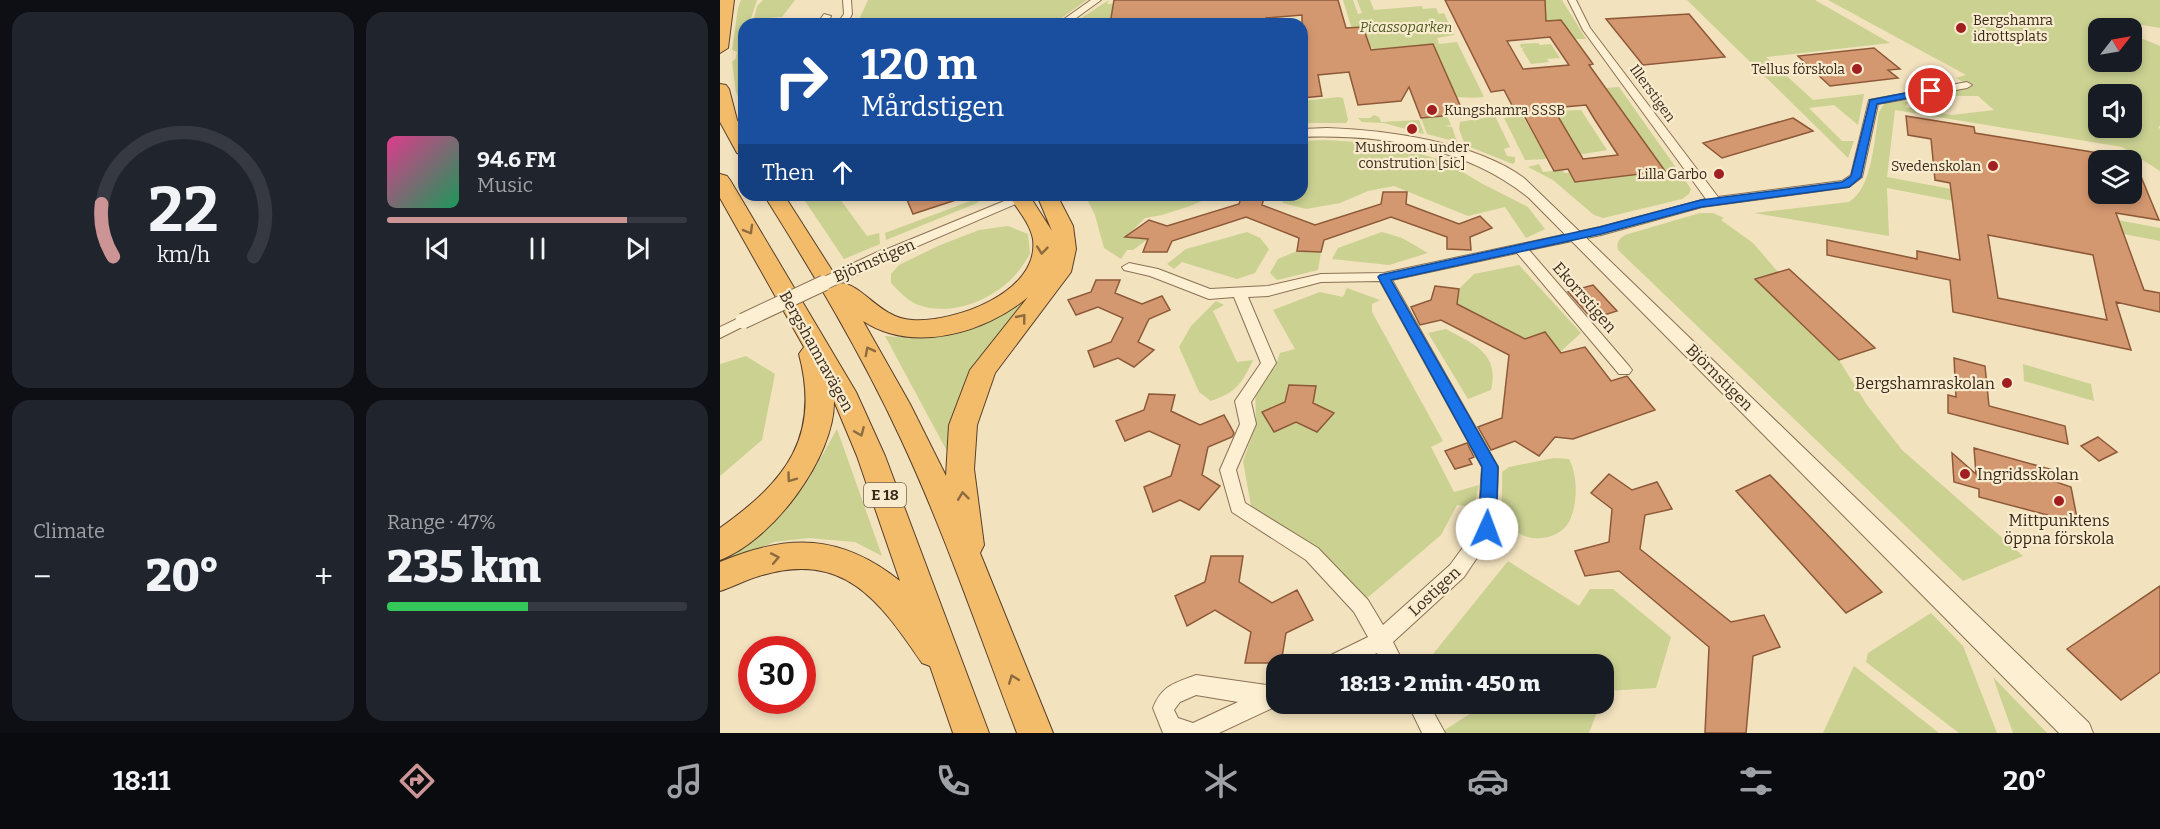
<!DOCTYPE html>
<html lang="en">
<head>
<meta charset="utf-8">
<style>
	body { margin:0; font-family:Bitter,serif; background:#20242c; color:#f1f3f6; height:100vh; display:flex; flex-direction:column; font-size:22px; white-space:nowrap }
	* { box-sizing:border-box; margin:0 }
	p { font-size:20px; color:#9ea1a6 }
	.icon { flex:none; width:33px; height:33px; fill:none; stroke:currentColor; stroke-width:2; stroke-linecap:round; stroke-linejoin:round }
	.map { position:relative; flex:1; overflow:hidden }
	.panel { display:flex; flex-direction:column; gap:12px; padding:12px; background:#0d0f14; width:720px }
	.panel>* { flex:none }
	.banner { position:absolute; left:18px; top:18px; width:570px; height:183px; border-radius:18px; box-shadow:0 3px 9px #0003; background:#1a4fa0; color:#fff; overflow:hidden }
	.needle { width:39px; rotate:59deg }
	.fabs { position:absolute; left:1368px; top:18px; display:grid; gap:12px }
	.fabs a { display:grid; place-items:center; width:54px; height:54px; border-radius:12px; background:#171b24; box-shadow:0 3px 9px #0003; font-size:30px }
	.speed { position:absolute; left:18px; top:636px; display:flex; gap:12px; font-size:30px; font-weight:700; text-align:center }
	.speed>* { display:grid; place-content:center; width:78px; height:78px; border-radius:50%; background:#171b24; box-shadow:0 3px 9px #0003; line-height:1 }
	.speed .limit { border:9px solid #d22; background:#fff; color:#111 }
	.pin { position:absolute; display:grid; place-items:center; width:51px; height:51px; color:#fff; margin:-26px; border:3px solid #fff; border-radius:50%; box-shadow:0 2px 6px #0007 }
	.me { position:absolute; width:66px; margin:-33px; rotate:2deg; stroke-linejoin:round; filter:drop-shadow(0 0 4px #0008) }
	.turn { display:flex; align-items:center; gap:21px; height:126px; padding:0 24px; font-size:27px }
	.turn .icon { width:78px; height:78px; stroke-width:2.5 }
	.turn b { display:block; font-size:42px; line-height:51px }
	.then { display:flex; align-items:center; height:57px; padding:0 24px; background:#0003; gap:12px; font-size:22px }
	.big { font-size:45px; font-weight:800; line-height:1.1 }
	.panel .tile { flex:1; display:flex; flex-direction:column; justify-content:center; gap:9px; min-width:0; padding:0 21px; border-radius:18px; background:#20242c }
	.panel .dial { align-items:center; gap:0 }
	.dial svg { height:156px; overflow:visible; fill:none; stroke:#363941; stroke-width:7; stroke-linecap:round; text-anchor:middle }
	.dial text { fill:#f1f3f6; stroke:none }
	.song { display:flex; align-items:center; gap:18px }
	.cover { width:72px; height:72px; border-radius:9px; background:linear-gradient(135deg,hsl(330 70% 55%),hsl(150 70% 35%)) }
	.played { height:6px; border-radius:3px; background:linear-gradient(90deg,#cd9496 80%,#363941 80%) }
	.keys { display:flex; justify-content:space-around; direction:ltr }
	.heat { display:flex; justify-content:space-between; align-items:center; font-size:33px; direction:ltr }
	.charge { height:9px; border-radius:4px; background:linear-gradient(90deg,#34c759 47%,#363941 0) }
	.panel .tiles { flex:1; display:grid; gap:12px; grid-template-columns:repeat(2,1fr) }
	.trip { position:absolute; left:546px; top:654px; width:348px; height:60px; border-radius:18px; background:#171b24; box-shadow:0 3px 9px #0003; font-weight:800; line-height:60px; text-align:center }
	.tab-bar { display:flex; height:96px; justify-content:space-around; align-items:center; background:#090b0e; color:#9ea1a6 }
	.tab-bar .icon { width:42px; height:42px }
	.tab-bar .selected { color:#cd9496 }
	.tab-bar b { font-size:27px; color:#f1f3f6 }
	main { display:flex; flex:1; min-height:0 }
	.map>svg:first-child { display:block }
	.green { fill:#cad191; fill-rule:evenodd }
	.building { fill:#d49870; stroke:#8d5938; stroke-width:1.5; fill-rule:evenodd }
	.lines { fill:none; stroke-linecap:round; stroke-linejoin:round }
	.minor-casing { stroke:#8c7155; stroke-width:2 }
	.tertiary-casing { stroke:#8c7155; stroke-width:2 }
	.trunk-casing { stroke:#593f2a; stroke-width:2 }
	.minor { fill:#fcefd2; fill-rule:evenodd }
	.tertiary { fill:#fcefd2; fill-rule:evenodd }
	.trunk { fill:#f2bc6b; fill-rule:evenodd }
	.minor-bridge-far1-casing { stroke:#8c7155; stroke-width:14; stroke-linecap:butt }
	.minor-bridge-casing { stroke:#8c7155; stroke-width:17; stroke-linecap:butt }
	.minor-bridge-far1 { stroke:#fcefd2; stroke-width:12 }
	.minor-bridge { stroke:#fcefd2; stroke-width:15 }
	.oneway { stroke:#8d6b3f }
	.route { fill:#1a73e8; stroke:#114b97; stroke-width:1.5 }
	.poi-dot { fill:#a11f21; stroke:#f9ecce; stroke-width:2 }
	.labels { text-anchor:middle; stroke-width:4.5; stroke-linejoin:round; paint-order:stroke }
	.far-poi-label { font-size:14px; fill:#3a291b; stroke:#f9ecce; text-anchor:end }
	.far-park-label { font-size:14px; font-style:italic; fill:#4b581f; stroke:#f9ecce }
	.far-street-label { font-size:14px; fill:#3a291b; stroke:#f9ecce }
	.shield { fill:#f9ecce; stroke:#736451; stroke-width:1.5 }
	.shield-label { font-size:15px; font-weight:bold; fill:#3a291b }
	.street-label { font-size:16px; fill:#3a291b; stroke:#f9ecce }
	.poi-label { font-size:16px; fill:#3a291b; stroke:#f9ecce; text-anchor:end }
</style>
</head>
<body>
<main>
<section class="panel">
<div class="tiles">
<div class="tile dial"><svg viewBox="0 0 100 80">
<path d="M14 69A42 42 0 1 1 86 69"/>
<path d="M14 69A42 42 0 0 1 8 42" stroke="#cd9496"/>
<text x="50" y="56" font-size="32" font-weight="700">22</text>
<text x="50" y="72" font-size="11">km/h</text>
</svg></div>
<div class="tile">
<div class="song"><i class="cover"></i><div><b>94.6 FM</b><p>Music</p></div></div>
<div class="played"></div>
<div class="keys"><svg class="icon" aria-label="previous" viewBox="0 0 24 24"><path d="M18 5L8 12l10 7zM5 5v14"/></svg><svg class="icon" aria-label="pause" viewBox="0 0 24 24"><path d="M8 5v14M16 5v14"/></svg><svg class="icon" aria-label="next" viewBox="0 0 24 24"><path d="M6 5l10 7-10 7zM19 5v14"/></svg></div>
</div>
<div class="tile"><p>Climate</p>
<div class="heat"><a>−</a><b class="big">20°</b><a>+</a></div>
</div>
<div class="tile"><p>Range · 47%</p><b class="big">235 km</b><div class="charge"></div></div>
</div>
</section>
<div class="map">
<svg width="1440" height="733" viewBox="0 0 1440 733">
	<rect width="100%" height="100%" fill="#f2e2be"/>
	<!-- green -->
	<path class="green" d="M21,0H37L29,24H24V113L16,92L12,62L16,58L17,52L12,50L18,8Z
		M43,0H75L62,17L34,19L37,6Z
		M148,0H367L333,24H137Z
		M389,0L387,4L401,3L406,9L392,10L390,24H352Z
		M623,0H633L638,14L642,13L637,0H650L654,10L702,6L703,9L716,8L719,14L724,13L734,35L717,38L719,44L737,42L764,97C749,99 737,96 722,97L654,50L632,29Z
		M807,0H842L866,39H855L841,20L820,22Z
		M967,0H1095L1170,43L1046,57L1093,100L1144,94L1138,125L1114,105L1089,108L1122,141H1134L1128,158Z
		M1108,0H1440V28L1422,25L1420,28L1401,23L1407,20L1403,18L1385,23L1372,22L1376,27L1381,28H1378V62H1412V39H1423L1440,46V126L1438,127L1440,129V171L1402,147L1175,110L1167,177L1440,228V241L1167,188L1169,236L1034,213L1129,202C1153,187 1154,139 1159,112L1165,103L1178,100L1189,102L1185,107L1232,115L1274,110L1258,96H1209V100L1193,97L1246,84L1236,78L1246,75ZM1378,94H1412V128H1378Z
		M818,43L820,45L831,44L840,58L827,59L829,62L811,64L802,49L805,47L801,48L800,44Z
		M899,87L971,189L969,194L962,199L883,218L874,215L833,180L808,167L819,164L823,172L843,170L844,173H850L855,182L944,171L916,131L895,152L866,107L875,119H908L886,88Z
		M619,97L623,98L628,120L626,123H582V113H585L583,101Z
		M861,110L887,150L846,157L858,151L835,111Z
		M654,115L659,117L661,122L699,120L704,134L664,123L642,122L638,118H650Z
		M802,115L825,155L826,159L805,160L784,118Z
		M727,116L731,125L725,126L732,127L737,142L707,134L701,118Z
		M775,116L790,147L784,149L787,156L795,157V162L793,164L745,145L739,129L740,122Z
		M604,140L639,142L680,148L724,161L761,183L808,207L825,229L806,238L785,207L748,216L674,186L648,191L620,203L586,209L563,203L560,195H582V141Z
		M81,195H117L147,236L159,233L160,244L124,259Z
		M258,195H267L257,203L166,240L165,233L253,200Z
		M365,195H496L470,206L442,215L425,218L406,237L428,239L413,250H407L401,259L384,248L375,215Z
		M980,213H993L1004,218L1001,220L1033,243L1058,272L1036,279L1119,360L1147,405L1182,450L1303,556L1243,581L898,250C896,243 899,239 905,235Z
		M288,226L308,234L310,254C306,260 302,267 297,273C274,300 230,318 196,304C187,300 178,290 171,283V274L179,265L218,246L259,230Z
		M527,232L540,238L549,249L535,273L517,279L462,262L454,269L447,264L466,249Z
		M662,232L682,238L708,253L669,265L612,259L618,248Z
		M577,251L601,252L598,270L557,280L550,273L558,259Z
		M799,265L861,333L840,352L826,332L805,339L737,304L739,289L754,274Z
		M627,288L660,300L652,304V312L723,441L711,447L734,492L759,485L754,507L737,505L721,535L646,599L532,511L523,461L536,425L535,381L555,368L560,353L575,349L553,310L600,292L623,297Z
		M496,301L504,305L493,311L517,362L533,360C522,383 517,392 491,401L479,392L459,347L471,326Z
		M300,302L303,306L262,356L241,393L228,453L165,336C214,341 260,332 300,302Z
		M726,329C753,344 780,353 771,390L748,399L708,333Z
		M26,356L55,374L42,440L0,476V364Z
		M1303,364L1371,384L1374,401L1304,381Z
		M117,429L162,556L135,542L89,538L54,542L0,566V559L48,525L86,484Z
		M834,458L849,459C858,476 858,504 849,522C838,541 807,544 793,528C791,526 785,521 784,518C780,509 783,483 782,472L789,467Z
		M788,561L859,606L870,589H893L951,637L936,688L885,691L884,695V664H721L713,654Z
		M1211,613L1243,646L1277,733H1239L1146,662L1148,653Z
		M1134,666L1219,733H1103Z
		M1273,677L1327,733H1293Z
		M751,704H880L869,733H724L723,731L756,710Z"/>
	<!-- building -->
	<path class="building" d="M394,0H618L626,28L643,27L651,50L713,44L744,114L701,118L689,87L681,101L638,105L629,72L598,75L602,96L582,98V15L546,18L547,24H491V20L461,24H390Z
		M725,0H825L826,21L841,20L873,64L869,65L945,171L855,182L848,169L834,171L801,110L795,111L784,90L771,92ZM830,37L849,65L803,69L787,41ZM866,105L875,120L898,155L863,159L833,108Z
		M969,14L1005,57L923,65L886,19Z
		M1154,48L1180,69L1168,70L1178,78L1110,86L1078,56Z
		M1186,116L1254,127L1255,133L1378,153V194H1412V155L1439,220L1396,213L1424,290L1440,293V312L1396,302L1411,350L1233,312L1230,280L1107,255V240L1197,259V251L1240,260L1230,183L1215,180L1211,139L1188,135ZM1268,235L1373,255L1387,320L1278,298Z
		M1073,118L1093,131L1002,158L983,143Z
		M663,192H687L686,204L739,224L760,216L772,228L750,237L751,250L727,249V237L671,217L604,240L601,252L577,251L579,238L526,217L452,241L447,252H423L428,239L405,237L429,220L447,226L519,204L522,195H545L542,205L595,225L661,204Z
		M185,195H241L242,198L193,214Z
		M1069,269L1155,348L1119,360L1035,279Z
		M376,280H400L395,293L422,304L442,296L450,310L429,319L418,342L434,350L414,367L398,358L374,367L368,351L391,342L403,318L378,307L356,315L348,300L371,292Z
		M873,285L897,311L872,319L848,292Z
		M715,286L739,289L737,304L805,339L825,332L841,353L865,347L891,381L907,376L935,410L853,439L835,437L819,456L795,441L771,450L758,427L782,418L789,355L721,320L700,325L691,307L711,300Z
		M1234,358L1265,366L1269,406L1345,426L1348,444L1228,413V395L1236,397Z
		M569,385L596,386L593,403L614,413L597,432L576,422L554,432L542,412L565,402Z
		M429,394L455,395L451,411L480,425L504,415L514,433L512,437L488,447L482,475L500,486L479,510L460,500L433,512L424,487L451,476L460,445L429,431L405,441L396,421L424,410Z
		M1378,437L1397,452L1379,461L1361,446Z
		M747,443L754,457L749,459L752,464L735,469L725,451Z
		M1254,448L1333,470L1336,482L1351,487L1358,523L1259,497V489L1234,482L1232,453L1256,474Z
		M889,474L912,490L937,482L952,509L925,515L920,549L1011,622L1044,615L1060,647L1033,656L1026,733H985L989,647L899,571L865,576L855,551L889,542L892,509L871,493Z
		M1050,475L1162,592L1126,613L1016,491Z
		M491,556H523L519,582L552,603L577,590L593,620L566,633L561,663H525L531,632L495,610L467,626L455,596L485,582Z
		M1440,586V672L1401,700L1347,649Z"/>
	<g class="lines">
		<!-- minor casing -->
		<g class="minor-casing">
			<path id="minor" d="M123,0H131L132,14L127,24H117L124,14Z
				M371,0H381L348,24H337Z
				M848,0H856L870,28L998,197L1122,181L1131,175L1149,100L1247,82L1252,85L1247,88L1158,104L1142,177L1129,187L982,207L881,235L809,250L909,366L912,370L909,374H899L797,253L672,280L778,467L776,529L773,534L744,577L673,642L684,664H663L657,653L634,664H604L607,657L648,637L634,612L586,560L512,512L500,470L520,424L515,401L541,363L514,297L489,299L430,276L404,270L402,267L409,263L438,269L490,289L548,286L601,274L664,273L880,227L986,199L863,30ZM660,281L762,467L758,527L730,565L663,625L648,600L598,548L525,503L516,470L536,424L531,402L556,363L528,297L548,296L601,282Z
				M104,14L111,16L107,24H97Z
				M293,195H305L307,199L170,258H160L158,255L160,252L294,197Z
				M23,316L28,318L30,321L28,324L0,338V327Z
				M476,675L554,686L556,687V704H561L499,733H443L433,708C442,685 455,683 476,675ZM476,695L518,702L473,723L458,718L454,710L460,702Z
				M688,704H709L725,733H702Z"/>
		</g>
		<!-- tertiary casing -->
		<g class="tertiary-casing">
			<path id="tertiary" d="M607,128C667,130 755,142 804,178L1369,723L1373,733H1339L809,198C747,147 661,134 582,137V129Z"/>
		</g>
		<!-- trunk casing -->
		<g class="trunk-casing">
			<path id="trunk" d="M0,0H14L8,48L0,53Z
				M0,84L6,85L9,89L17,120L24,132V155L17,153L0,122Z
				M0,174L7,176L10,180L136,392L165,456L269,733H233L210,666L202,663C159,600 124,550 39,576C25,580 13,587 0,591V562C68,533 121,534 180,581L137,456L114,401C115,457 52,541 0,560V528C66,481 101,437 79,354L84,347L0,198Z
				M44,195H64L120,283C143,284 159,318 192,320C233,323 320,293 313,239C310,224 299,211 291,199L294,195H309L332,231L317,195H337L353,226L356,249L351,272L275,373L257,425L254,469L264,545L260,553L333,733H297C259,634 225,533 180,437C141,353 93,273 44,195ZM308,297L250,370L229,425L226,476L190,404L143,321C193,354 265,333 308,297Z"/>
		</g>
		<!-- minor -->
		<use href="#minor" class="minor"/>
		<!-- tertiary -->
		<use href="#tertiary" class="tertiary"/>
		<!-- trunk -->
		<use href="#trunk" class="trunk"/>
		<!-- minor-bridge-far1 casing -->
		<g class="minor-bridge-far1-casing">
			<path id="minor-bridge-far1" d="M101,285L165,255"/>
		</g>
		<!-- minor-bridge casing -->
		<g class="minor-bridge-casing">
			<path id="minor-bridge" d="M23,321L104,283"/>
		</g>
		<!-- minor-bridge-far1 -->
		<use href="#minor-bridge-far1" class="minor-bridge-far1"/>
		<!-- minor-bridge -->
		<use href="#minor-bridge" class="minor-bridge"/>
	</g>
	<!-- one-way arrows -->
	<defs><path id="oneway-chevron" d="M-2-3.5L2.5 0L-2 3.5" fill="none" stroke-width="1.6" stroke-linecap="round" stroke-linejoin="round" transform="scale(1.5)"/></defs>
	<g class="oneway">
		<use href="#oneway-chevron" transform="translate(29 230) rotate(60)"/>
		<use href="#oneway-chevron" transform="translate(322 250) rotate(96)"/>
		<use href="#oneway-chevron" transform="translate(302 318) rotate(-51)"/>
		<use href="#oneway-chevron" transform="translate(149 351) rotate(-118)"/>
		<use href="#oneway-chevron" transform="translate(140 432) rotate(67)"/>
		<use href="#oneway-chevron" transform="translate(71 478) rotate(126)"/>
		<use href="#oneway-chevron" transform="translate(243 496) rotate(-97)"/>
		<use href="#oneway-chevron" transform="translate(55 558) rotate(-11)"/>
		<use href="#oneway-chevron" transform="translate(293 679) rotate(-111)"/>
	</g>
	<!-- route -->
	<path class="route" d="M1211,88L1215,89V93L1157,104L1141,177L1129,187L981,207L881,234L671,280L778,467L776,529L773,534L767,536L762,534L759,529L762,467L658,277L660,275L880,227L981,200L1122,182L1131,176L1150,100Z"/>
	<!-- markers -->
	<g class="poi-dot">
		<circle cx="1241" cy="28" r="6"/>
		<circle cx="1137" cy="69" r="6"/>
		<circle cx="712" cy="110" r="6"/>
		<circle cx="692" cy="129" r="6"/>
		<circle cx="1273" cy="166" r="6"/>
		<circle cx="999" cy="174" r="6"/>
		<circle cx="1287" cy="383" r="6"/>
		<circle cx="1245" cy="474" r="6"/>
		<circle cx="1339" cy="501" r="6"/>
	</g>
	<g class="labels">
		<!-- far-poi labels -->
		<g class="far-poi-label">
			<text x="1253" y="25" text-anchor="start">Bergshamra<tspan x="1253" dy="16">idrottsplats</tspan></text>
			<text x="1125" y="74">Tellus förskola</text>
			<text x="724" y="115" text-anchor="start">Kungshamra SSSB</text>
			<text x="692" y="152" text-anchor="middle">Mushroom under<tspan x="692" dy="16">constrution [sic]</tspan></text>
			<text x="1261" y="171">Svedenskolan</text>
			<text x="987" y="179">Lilla Garbo</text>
		</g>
		<!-- far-park labels -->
		<g class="far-park-label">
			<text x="686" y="32">Picassoparken</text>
		</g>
		<!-- far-street labels -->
		<g class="far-street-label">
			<text transform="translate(933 93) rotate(54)" y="5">Illerstigen</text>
		</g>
		<!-- shield labels -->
		<rect class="shield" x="144" y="483" width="42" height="24" rx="4.5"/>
		<g class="shield-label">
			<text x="165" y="500">E 18</text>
		</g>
		<!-- street labels -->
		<g class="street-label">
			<text transform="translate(154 260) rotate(-23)" y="6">Björnstigen</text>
			<text transform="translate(865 297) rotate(49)" y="6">Ekorrstigen</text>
			<text transform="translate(97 351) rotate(61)" y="6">Bergshamravägen</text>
			<text transform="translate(1000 377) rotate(45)" y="6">Björnstigen</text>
			<text transform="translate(714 591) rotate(-43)" y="6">Lostigen</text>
		</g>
		<!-- poi labels -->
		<g class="poi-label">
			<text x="1275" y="389">Bergshamraskolan</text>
			<text x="1257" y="480" text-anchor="start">Ingridsskolan</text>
			<text x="1339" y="526" text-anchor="middle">Mittpunktens<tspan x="1339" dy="18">öppna förskola</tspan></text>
		</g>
	</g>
</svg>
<div class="fabs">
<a><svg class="needle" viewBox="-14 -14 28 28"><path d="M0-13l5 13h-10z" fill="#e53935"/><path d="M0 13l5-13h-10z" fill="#9ea1a6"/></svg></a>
<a><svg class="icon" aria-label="sound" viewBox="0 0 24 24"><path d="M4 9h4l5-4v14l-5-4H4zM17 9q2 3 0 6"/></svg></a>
<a><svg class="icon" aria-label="layers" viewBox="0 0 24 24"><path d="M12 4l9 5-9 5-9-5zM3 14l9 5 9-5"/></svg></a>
</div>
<div class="speed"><div class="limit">30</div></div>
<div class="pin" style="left:1211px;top:91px;background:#d93025"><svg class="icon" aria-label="arrive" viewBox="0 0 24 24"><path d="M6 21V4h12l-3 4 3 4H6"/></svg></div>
<svg class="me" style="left:767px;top:529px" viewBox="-20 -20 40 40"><circle r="19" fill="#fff"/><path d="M0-13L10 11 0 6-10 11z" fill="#1a73e8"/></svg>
<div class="trip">18:13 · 2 min · 450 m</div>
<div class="banner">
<div class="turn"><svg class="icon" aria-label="right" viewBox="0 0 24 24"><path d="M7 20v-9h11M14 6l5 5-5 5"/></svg><div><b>120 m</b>Mårdstigen</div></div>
<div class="then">Then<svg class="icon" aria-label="ahead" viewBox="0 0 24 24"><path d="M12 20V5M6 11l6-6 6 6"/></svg></div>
</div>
</div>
</main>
<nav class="tab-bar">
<b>18:11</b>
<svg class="icon selected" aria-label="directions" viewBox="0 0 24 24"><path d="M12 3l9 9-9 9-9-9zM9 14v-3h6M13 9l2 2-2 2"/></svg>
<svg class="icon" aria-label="music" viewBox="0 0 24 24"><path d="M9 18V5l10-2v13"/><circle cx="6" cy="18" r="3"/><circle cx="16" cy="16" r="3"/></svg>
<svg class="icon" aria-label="phone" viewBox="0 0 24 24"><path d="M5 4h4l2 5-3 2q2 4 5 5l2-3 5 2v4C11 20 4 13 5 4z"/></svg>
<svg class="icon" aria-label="climate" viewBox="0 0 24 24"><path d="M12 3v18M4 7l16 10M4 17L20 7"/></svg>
<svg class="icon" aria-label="car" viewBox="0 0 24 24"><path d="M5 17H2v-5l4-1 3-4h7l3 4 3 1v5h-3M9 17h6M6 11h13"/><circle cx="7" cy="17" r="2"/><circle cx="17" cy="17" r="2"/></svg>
<svg class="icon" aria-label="filters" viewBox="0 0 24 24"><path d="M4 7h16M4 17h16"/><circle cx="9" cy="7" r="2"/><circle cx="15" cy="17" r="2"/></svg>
<b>20°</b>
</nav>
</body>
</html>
